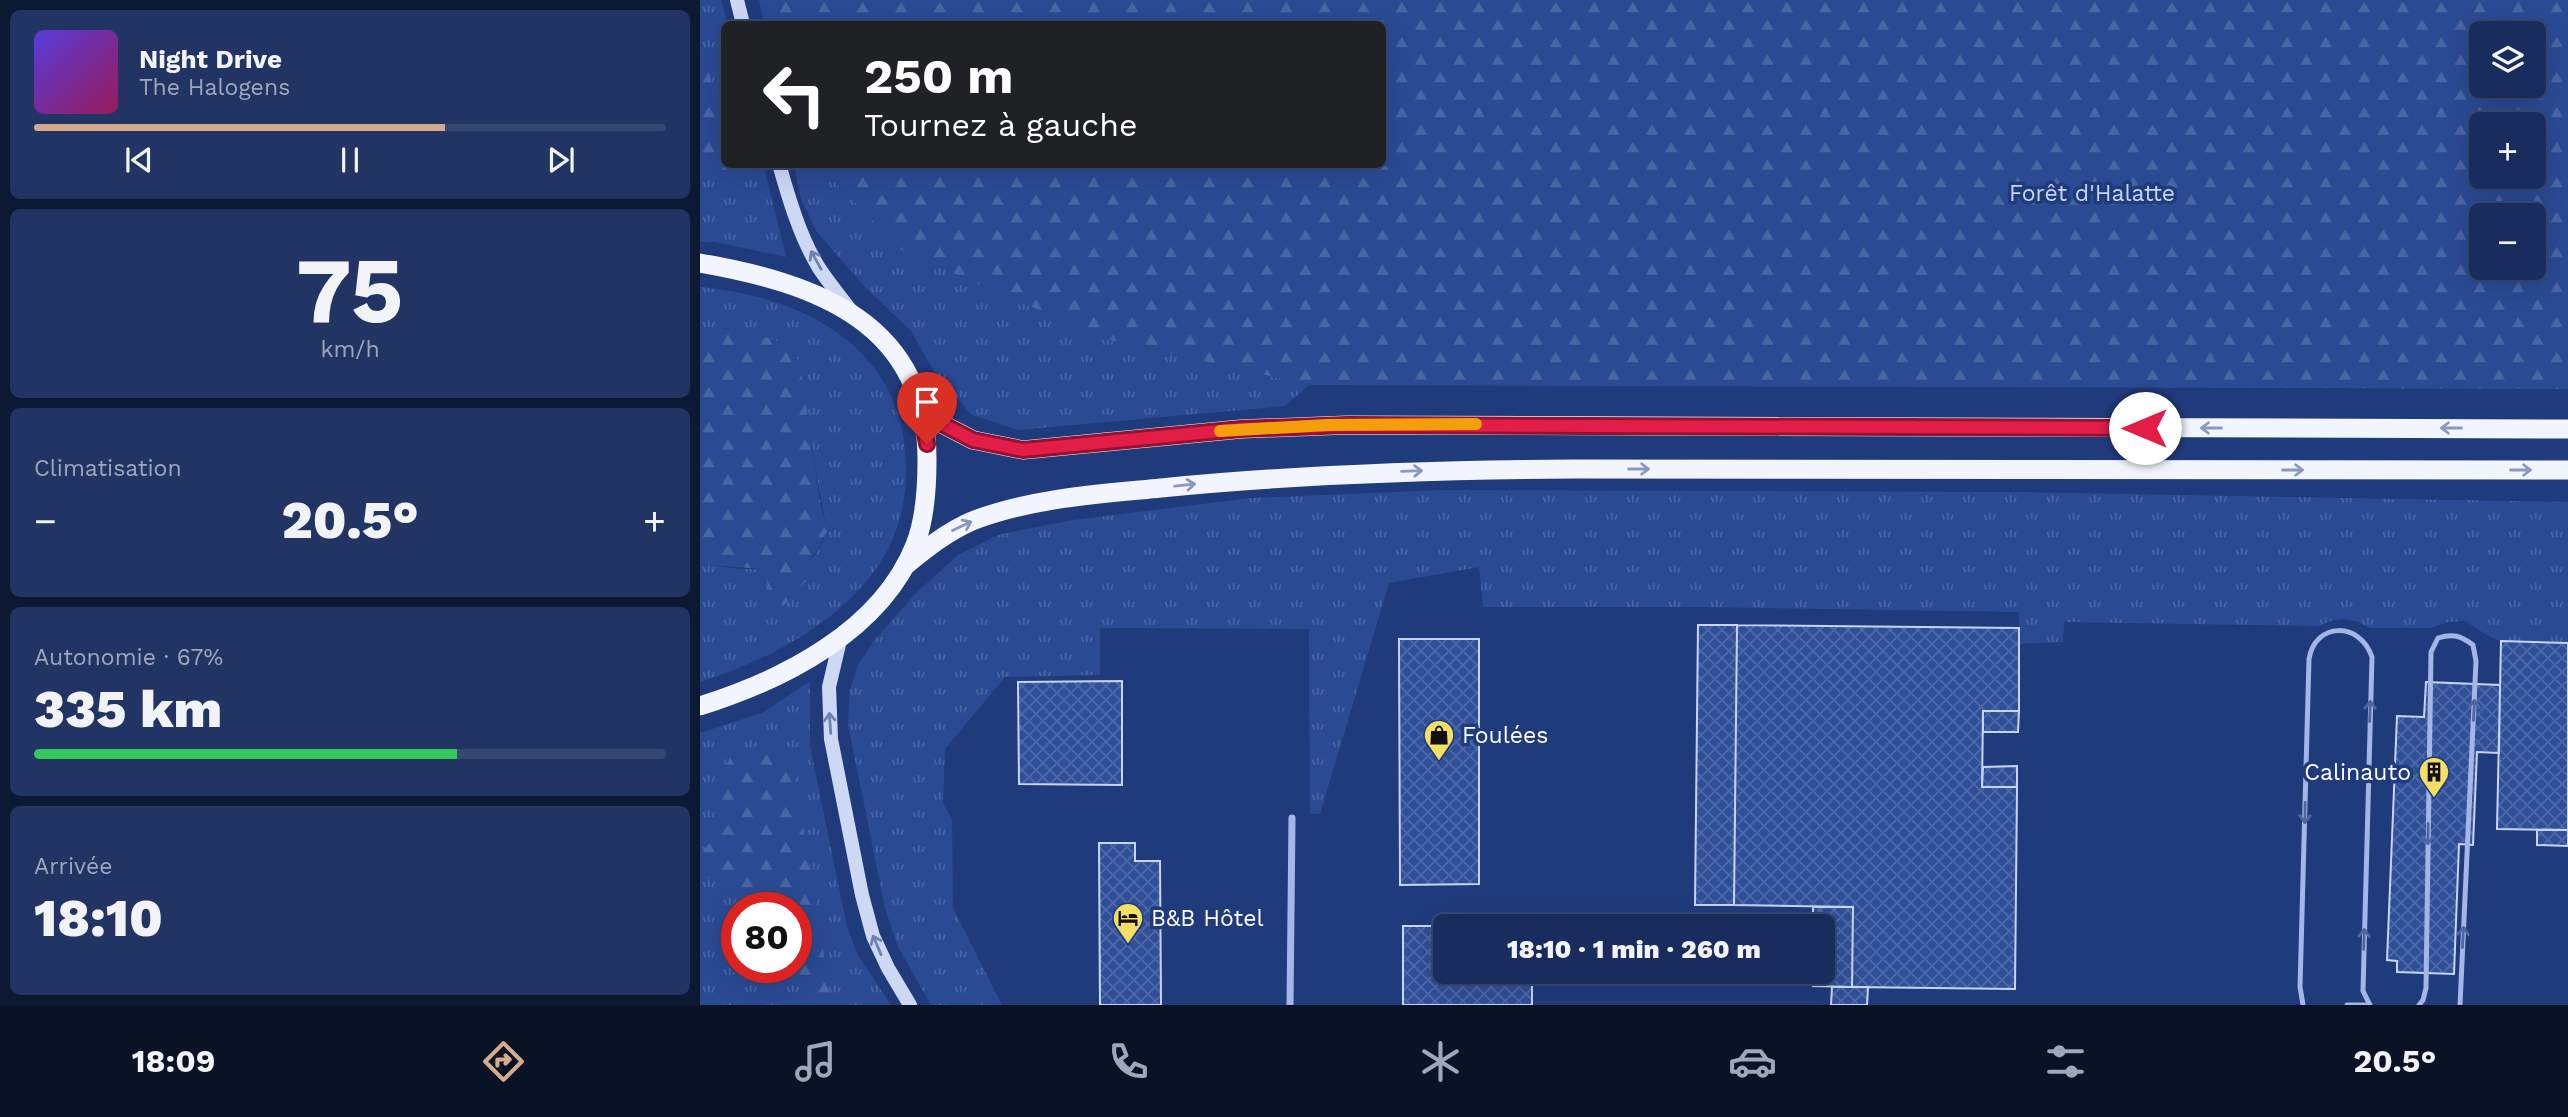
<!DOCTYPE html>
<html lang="fr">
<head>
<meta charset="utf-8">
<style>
	body { margin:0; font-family:"Work Sans",sans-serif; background:#213463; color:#f1f3f6; height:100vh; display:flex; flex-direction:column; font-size:26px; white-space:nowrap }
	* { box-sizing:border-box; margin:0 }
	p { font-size:23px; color:#9fa7bc }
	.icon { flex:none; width:38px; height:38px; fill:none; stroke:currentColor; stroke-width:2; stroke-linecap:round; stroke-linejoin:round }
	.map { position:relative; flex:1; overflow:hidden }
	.sheet { display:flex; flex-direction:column; gap:10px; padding:10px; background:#0d1833; width:700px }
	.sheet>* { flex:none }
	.top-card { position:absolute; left:21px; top:21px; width:665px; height:147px; border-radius:10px; box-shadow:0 7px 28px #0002,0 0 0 2px #364872; background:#202124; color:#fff; overflow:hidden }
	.fabs { position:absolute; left:1769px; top:21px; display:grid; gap:14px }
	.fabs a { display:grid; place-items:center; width:77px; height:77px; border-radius:10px; background:#182c5d; box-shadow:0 7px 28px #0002,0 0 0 2px #364872; font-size:35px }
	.speed { position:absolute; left:21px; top:892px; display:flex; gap:14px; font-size:35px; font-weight:700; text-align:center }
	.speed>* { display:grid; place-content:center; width:91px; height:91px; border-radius:50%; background:#182c5d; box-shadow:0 7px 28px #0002,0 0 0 2px #364872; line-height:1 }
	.speed .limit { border:10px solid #d22; background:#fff; color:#111 }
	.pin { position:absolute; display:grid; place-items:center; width:60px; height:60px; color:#fff; margin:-72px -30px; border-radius:50% 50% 50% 0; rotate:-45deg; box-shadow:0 0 7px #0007 }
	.pin .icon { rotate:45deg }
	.me { position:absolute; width:77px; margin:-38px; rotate:270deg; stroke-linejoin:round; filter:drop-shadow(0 0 5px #0008) }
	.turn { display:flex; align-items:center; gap:24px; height:147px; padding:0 28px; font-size:32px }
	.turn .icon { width:91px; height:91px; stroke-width:2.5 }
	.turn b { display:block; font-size:49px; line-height:60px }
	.big { font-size:52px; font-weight:800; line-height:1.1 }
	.sheet .card { flex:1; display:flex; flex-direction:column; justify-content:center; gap:10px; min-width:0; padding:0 24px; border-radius:10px; background:#213463 }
	.sheet .dial { align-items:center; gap:0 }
	.dial b { font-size:91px; line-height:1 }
	.song { display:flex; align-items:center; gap:21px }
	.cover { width:84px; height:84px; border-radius:10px; background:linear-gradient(135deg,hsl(250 70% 55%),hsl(330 70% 35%)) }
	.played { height:7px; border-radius:4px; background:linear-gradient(90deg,#d6ab8b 65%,#364872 65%) }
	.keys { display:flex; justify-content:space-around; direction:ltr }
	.heat { display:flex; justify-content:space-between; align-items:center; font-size:38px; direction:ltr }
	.charge { height:10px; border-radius:5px; background:linear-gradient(90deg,#34c759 67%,#364872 0) }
	.trip { position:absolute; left:733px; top:914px; width:402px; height:70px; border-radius:10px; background:#182c5d; box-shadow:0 7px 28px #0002,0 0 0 2px #364872; font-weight:800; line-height:70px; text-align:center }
	.dock { display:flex; height:112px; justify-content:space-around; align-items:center; background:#0a1225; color:#9fa7bc }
	.dock .icon { width:49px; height:49px }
	.dock .selected { color:#d6ab8b }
	.dock b { font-size:32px; color:#f1f3f6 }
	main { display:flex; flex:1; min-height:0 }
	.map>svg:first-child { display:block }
	.grass { fill:url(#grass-tufts); fill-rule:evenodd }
	.forest { fill:url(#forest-firs); fill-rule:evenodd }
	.building { fill:url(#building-cross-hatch); stroke:#c6d5f5; stroke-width:2 }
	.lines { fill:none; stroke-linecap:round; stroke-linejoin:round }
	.service { stroke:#a3b7e6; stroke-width:5 }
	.minor { stroke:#a3b7e6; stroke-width:7 }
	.secondary { stroke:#cdd8f5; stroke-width:14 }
	.trunk { stroke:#f2f4fe; stroke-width:19 }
	.oneway { stroke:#6e82b2 }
	.oneway2 { stroke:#8998bd }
	.oneway3 { stroke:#4e66a1 }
	.route-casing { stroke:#92132f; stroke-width:18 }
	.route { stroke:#e11d48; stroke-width:12 }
	.slow { stroke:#f59e0b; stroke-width:12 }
	.labels { text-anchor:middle; stroke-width:7; stroke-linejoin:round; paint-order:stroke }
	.park-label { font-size:23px; fill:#c6d5f5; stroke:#203b7c }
	.poi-label { font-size:23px; fill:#fff; stroke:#203b7c; text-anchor:start }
</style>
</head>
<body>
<main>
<section class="sheet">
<div class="card">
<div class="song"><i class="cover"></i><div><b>Night Drive</b><p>The Halogens</p></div></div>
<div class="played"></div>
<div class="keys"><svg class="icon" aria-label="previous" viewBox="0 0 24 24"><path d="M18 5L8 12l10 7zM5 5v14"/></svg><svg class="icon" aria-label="pause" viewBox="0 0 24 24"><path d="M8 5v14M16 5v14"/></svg><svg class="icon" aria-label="next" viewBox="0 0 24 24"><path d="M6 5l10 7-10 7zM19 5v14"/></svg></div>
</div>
<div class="card dial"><b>75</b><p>km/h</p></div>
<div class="card"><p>Climatisation</p>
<div class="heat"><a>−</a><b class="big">20.5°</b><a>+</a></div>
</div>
<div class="card"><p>Autonomie · 67%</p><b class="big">335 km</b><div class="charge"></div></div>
<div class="card"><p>Arrivée</p><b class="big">18:10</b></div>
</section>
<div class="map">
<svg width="1868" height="1005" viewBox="0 0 1868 1005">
	<defs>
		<pattern id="grass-tufts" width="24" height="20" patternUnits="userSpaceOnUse" patternTransform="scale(1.75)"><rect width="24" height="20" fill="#2a4a94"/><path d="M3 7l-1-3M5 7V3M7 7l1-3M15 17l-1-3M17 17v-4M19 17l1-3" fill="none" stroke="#4a65a4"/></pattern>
		<pattern id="forest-firs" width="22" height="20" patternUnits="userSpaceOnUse" patternTransform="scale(1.75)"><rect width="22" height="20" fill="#2a4a94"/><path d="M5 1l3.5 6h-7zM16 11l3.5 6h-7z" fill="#4a65a4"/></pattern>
		<pattern id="building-cross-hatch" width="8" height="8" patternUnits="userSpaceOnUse" patternTransform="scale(1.75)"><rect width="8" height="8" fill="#304f99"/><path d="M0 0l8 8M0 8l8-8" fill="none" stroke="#4f69a8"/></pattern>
	</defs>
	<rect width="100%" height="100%" fill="#203b7c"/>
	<!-- grass -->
	<path class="grass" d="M0,0H21L28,24H24V127L0,40Z
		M31,165H63L86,257L15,242H0V168L8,175L26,177Z
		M94,165H118L204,252L406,339L609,385L585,406L318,430L272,415L236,375L211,331L166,288L117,232L101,199Z
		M0,287C107,297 207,350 206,470C206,509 195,547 169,578C126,631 63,661 0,682V541L5,563C30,570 82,573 105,563C115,559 124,542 126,532C127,526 116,475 115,464C109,425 104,386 94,348C64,336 33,324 0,329Z
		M745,490L1317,492L1868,502V643L1801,641L1790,637L1765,621L1748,622L1731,628H1669L1659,622L1644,619L1630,621L1619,626L1364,622L1363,642L1319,644V612L1003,607H783L779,567L689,583L620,814H610L609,629L400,628V675L305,677L245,749L243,803L252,820L253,908L302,1005H231L198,947L185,908L148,725L150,689L158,665L173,642L215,594L258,555L301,534L373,520L551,498Z
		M110,681V746L147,927L157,954L191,1005H0V733L62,713ZM37,908H96V968H37Z"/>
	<!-- forest -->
	<path class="forest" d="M59,0H1868V389L609,385L406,339L204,252L118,165L682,164V24H64ZM1782,33H1834V86H1782ZM1782,124H1834V177H1782ZM1782,215H1834V268H1782Z
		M0,40L24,127V164L31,165L26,177L8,175L0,168Z
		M0,329C33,324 64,336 94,348L102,377L120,501L127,531L117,551L107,562L108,579L83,606L72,601L64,570C44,566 25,568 5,563L0,541Z
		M58,751L83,756L94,771L132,1005H109C92,982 96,936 96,908H88L75,889L54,900L39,894L26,883L0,876V857L15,834L14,788L21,771L32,757Z"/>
	<!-- building -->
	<path class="building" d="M998,625H1037L1034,905H995Z
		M1037,625L1319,628V711H1283L1282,787H1317L1315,989L1152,987L1153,907L1034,905Z
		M699,639H779V884L700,885Z
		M1801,641L1868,643V830L1797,829Z
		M422,681V785L319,784L318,682Z
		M1726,682L1800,685L1799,753L1777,752L1773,845L1759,844L1754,974L1697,972V961L1687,960L1697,716L1724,717Z
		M1283,711H1319L1318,732H1283Z
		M1317,766V787H1282L1283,767Z
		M1837,830H1868V846L1837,845Z
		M399,843H435V861H460L461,1005H400Z
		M1113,907H1153L1152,987L1113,986V971H1124V926H1113Z
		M703,926H746V985L832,984V1005H703Z
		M1132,987H1168L1167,1005H1131Z"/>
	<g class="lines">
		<!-- service -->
		<path class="service" d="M1603,1005L1600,987L1609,659C1615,622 1660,621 1672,657L1663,991L1670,1005
			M1647,1005H1666
			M1719,1005L1723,1000L1726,988L1731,652L1738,638C1753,633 1761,636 1773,645L1776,661L1760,1005"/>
		<!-- minor -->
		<path class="minor" d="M590,1005L592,818"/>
		<!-- secondary -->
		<path class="secondary" d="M37,0L43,24
			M79,164C89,199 100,237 119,268C129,283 141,298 152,312
			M141,636L129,687L131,739L162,895L173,936L188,968L210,1005"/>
		<!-- trunk -->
		<path class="trunk" d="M0,263C116,283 228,323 227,461C227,488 225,520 215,545C181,631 83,680 0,706
			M220,404L244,425L273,440L323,450L541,429L647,425L1868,429
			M206,565C227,548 247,532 272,521C331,498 399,494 461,488C599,474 736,470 875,469L1868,470"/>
	</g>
	<!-- one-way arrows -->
	<defs><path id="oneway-shaft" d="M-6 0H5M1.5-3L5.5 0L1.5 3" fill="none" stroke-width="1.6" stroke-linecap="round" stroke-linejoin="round" transform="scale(1.75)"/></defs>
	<g class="oneway">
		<use href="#oneway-shaft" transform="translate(116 260) rotate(-119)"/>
		<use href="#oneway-shaft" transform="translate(130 723) rotate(-94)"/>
		<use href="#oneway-shaft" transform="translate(177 945) rotate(-113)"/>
	</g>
	<g class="oneway2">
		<use href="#oneway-shaft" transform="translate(1511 428) rotate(-180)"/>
		<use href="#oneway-shaft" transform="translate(1751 428) rotate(-180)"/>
		<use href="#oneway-shaft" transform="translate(939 469)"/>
		<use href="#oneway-shaft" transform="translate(1593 470)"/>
		<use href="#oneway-shaft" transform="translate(1821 470)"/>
		<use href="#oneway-shaft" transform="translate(712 471) rotate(-2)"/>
		<use href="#oneway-shaft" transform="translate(485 485) rotate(-6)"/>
		<use href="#oneway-shaft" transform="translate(262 526) rotate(-25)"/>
	</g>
	<g class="oneway3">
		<use href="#oneway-shaft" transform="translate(1774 710) rotate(-87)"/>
		<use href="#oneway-shaft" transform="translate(1670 711) rotate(-88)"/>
		<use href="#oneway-shaft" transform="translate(1605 813) rotate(91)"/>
		<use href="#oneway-shaft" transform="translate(1728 834) rotate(91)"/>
		<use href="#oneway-shaft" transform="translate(1763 937) rotate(-87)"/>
		<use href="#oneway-shaft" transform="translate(1664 939) rotate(-88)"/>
	</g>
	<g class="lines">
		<!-- route casing -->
		<g class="route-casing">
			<path id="route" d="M227,444L220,404L244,425L273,440L323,450L541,429L647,425L1445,428"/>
		</g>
		<!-- route -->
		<use href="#route" class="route"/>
		<!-- slow -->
		<path class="slow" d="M520,431L627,425L776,424"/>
	</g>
	<!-- icons -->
	<defs>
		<g id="shop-pin" transform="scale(1.575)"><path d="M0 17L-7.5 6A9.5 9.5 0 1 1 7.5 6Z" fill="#f3df64" stroke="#203b7c"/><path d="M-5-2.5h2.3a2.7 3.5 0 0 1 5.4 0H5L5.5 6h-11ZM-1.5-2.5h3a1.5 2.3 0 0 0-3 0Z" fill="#111"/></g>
		<g id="building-pin" transform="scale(1.575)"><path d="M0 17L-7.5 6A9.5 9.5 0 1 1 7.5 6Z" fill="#f3df64" stroke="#203b7c"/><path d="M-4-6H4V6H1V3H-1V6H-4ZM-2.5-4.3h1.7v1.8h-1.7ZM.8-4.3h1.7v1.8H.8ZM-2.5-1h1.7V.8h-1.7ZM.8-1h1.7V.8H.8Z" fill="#111"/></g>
		<g id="hotel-pin" transform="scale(1.575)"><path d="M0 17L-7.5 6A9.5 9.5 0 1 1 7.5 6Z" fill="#f3df64" stroke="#203b7c"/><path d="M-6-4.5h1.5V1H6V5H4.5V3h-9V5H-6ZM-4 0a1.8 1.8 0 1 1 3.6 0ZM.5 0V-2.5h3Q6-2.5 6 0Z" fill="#111"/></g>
	</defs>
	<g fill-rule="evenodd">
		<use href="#shop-pin" x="739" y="735"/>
		<use href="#building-pin" x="1734" y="772"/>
		<use href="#hotel-pin" x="428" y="918"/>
	</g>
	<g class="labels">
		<!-- park labels -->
		<g class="park-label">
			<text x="1392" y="201">Forêt d'Halatte</text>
		</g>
		<!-- poi labels -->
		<g class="poi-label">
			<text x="762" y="743">Foulées</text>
			<text x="1711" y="780" text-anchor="end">Calinauto</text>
			<text x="451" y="926">B&amp;B Hôtel</text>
		</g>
	</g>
</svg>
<div class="fabs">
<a><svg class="icon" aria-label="layers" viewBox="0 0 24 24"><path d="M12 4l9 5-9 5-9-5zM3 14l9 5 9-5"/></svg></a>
<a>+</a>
<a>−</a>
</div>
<div class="speed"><div class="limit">80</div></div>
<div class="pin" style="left:227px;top:444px;background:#d93025"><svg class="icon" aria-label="arrive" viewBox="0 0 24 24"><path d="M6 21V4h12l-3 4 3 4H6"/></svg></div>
<svg class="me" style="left:1445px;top:428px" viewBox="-20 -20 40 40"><circle r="19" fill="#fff"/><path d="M0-13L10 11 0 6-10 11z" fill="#e11d48"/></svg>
<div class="trip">18:10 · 1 min · 260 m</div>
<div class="top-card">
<div class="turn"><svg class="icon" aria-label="left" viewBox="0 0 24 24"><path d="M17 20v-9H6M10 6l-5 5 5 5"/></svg><div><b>250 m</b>Tournez à gauche</div></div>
</div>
</div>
</main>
<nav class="dock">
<b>18:09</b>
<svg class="icon selected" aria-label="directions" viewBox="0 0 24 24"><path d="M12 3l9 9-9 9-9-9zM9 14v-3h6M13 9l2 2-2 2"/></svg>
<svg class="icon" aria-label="music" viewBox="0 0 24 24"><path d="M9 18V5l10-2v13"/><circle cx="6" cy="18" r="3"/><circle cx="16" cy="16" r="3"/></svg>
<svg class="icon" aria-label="phone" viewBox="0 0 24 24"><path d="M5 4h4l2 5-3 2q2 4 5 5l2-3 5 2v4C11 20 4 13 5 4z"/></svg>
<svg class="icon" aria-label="climate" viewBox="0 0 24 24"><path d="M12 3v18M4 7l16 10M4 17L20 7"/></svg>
<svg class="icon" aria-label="car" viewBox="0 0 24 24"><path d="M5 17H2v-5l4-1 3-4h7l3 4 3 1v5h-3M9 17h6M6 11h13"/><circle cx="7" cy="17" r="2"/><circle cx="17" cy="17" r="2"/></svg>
<svg class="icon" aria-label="filters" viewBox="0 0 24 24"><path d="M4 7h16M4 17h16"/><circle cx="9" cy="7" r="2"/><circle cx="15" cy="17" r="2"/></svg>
<b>20.5°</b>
</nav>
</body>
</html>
